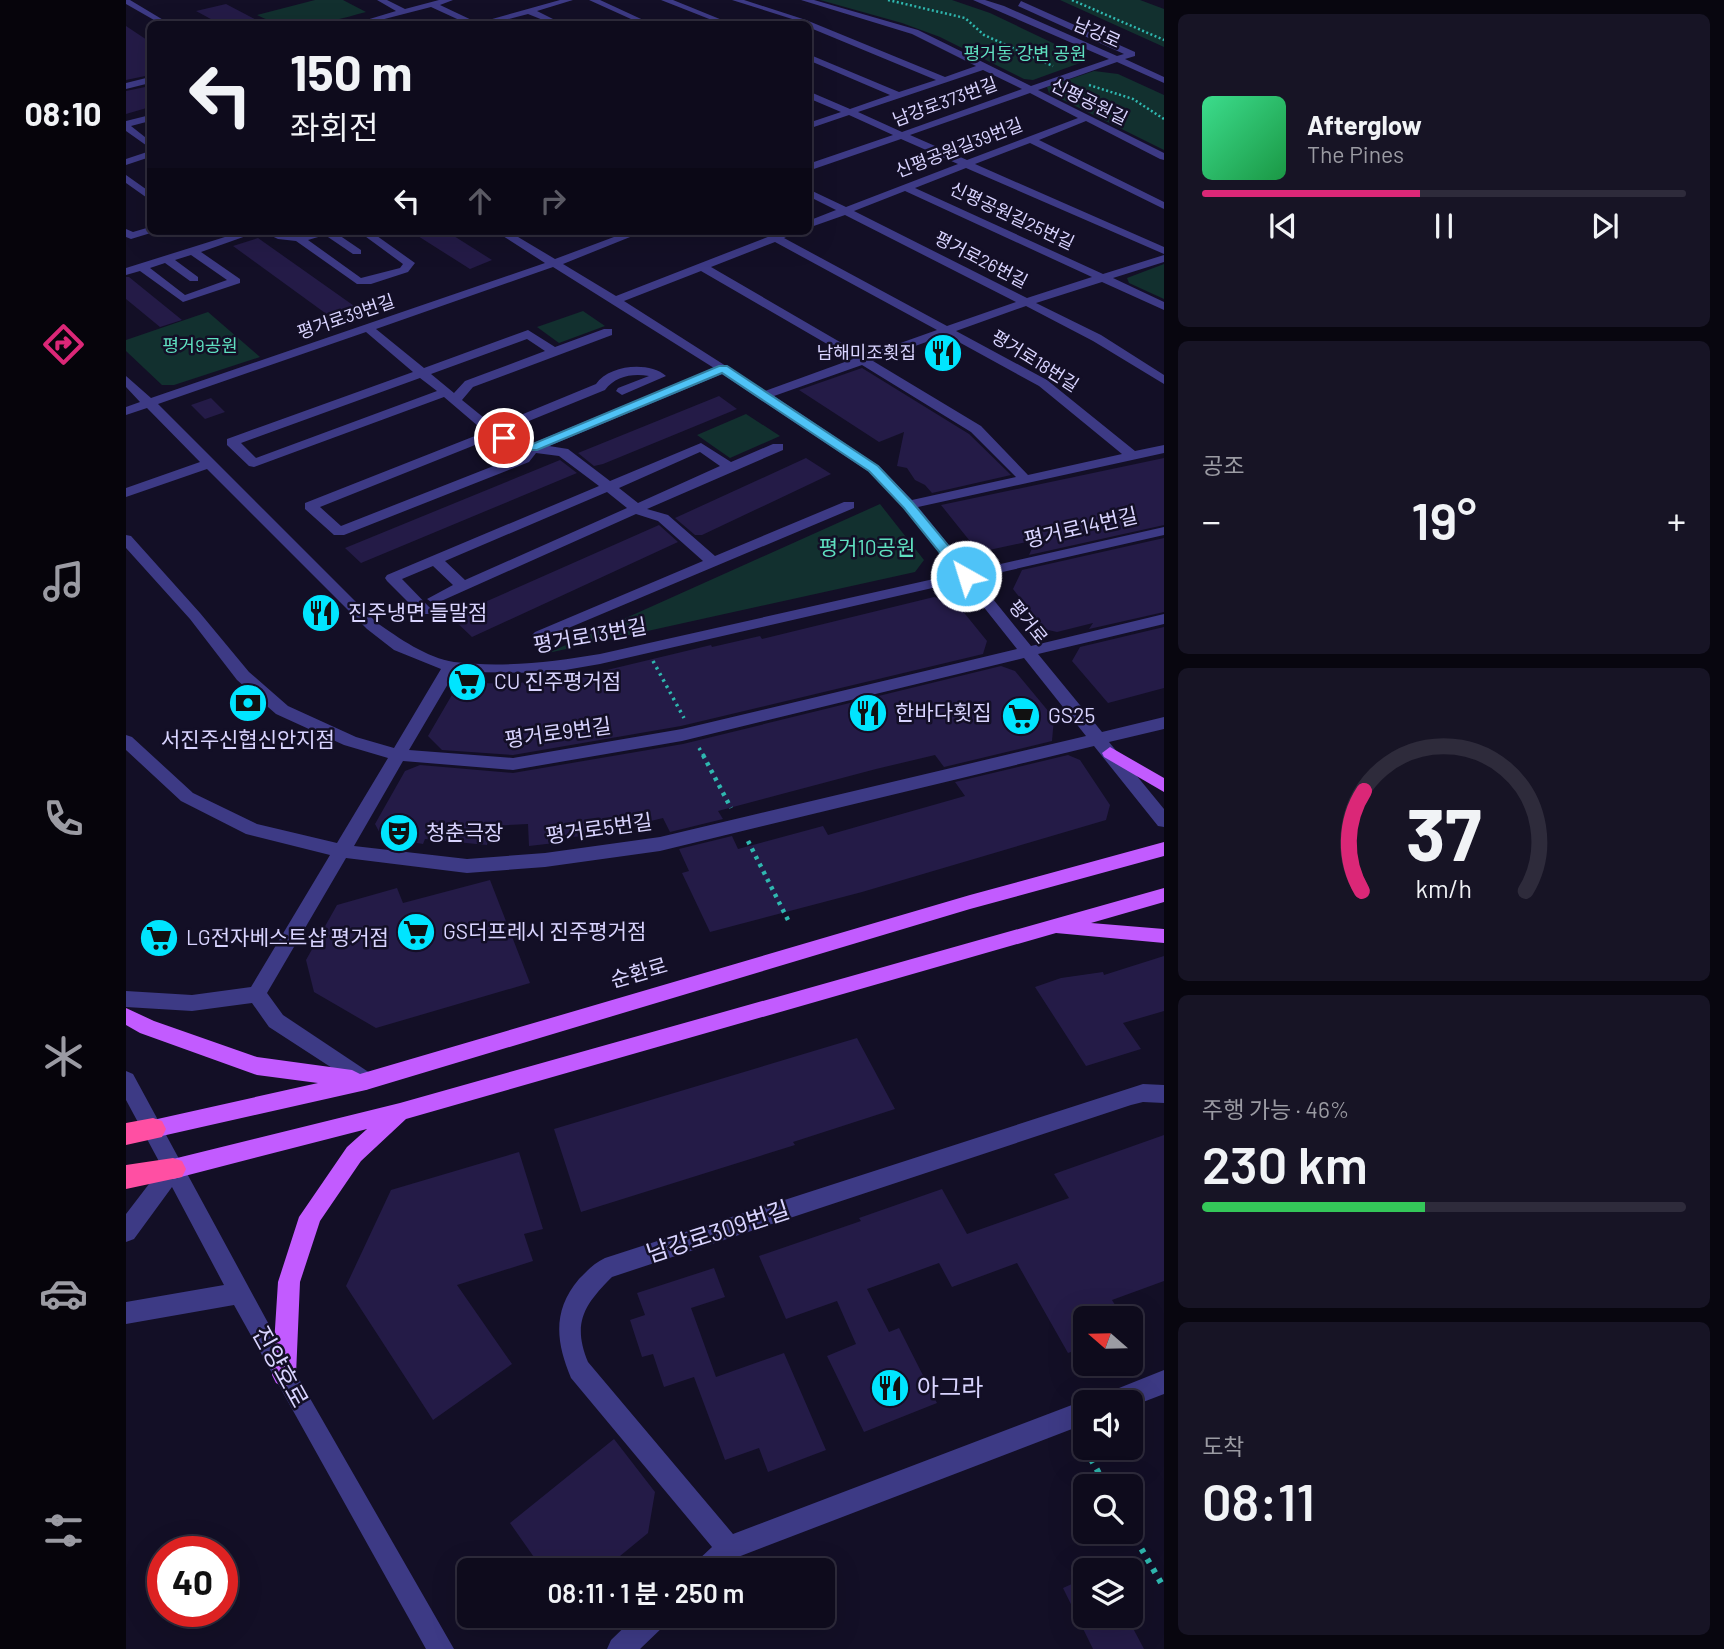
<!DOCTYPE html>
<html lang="ko">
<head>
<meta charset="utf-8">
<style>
	body { margin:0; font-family:Barlow,"Noto Sans KR",sans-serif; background:#171425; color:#f1f3f6; height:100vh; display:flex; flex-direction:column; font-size:26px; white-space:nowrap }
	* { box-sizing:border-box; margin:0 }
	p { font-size:23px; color:#9b9ba3 }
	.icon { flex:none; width:38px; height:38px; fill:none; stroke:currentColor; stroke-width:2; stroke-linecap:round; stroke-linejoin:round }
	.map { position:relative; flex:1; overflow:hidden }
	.drawer { display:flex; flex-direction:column; gap:14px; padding:14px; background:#08060f; width:560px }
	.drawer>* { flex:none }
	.guide { position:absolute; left:21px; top:21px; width:665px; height:214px; border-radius:10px; box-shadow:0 7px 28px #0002,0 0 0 2px #2e2b3b; background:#0e0b1c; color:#f1f3f6; overflow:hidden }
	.needle { width:46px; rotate:290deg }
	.buttons { position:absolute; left:947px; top:1306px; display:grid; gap:14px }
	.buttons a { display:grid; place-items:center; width:70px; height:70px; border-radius:10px; background:#0e0b1c; box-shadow:0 7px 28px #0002,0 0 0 2px #2e2b3b; font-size:35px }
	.speed { position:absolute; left:21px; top:1536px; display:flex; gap:14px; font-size:35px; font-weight:700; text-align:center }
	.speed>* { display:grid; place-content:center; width:91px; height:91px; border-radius:50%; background:#0e0b1c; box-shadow:0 7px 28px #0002,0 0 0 2px #2e2b3b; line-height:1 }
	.speed .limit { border:10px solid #d22; background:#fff; color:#111 }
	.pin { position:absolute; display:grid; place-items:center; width:60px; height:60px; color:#fff; margin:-30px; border:4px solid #fff; border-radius:50%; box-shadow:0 2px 7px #0007 }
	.me { position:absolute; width:77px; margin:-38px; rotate:321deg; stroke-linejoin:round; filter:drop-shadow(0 0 5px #0008) }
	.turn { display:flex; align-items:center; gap:24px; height:147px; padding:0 28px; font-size:32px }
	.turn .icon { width:91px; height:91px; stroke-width:2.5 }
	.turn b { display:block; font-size:49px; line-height:60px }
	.lanes { display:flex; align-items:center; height:66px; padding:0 28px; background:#0003; justify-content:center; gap:35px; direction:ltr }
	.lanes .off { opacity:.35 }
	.big { font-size:52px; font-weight:600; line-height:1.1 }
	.drawer .tile { flex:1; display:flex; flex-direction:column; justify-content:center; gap:10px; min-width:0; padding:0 24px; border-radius:10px; background:#171425 }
	.drawer .dial { align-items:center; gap:0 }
	.dial svg { height:182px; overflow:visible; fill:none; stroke:#2e2b3b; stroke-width:7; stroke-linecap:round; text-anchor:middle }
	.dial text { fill:#f1f3f6; stroke:none }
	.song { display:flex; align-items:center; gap:21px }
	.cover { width:84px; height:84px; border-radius:10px; background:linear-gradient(135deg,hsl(150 70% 55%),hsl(140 70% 35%)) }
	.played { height:7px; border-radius:4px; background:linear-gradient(90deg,#db2777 45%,#2e2b3b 45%) }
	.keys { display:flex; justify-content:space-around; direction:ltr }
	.heat { display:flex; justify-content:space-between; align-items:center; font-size:38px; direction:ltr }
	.charge { height:10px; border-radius:5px; background:linear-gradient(90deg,#34c759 46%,#2e2b3b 0) }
	.trip { position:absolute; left:331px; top:1558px; width:378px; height:70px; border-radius:10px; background:#0e0b1c; box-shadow:0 7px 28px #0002,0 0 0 2px #2e2b3b; font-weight:600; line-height:70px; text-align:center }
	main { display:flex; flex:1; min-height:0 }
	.menu { display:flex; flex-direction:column; width:126px; justify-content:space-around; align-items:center; background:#06040b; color:#9b9ba3 }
	.menu .icon { width:49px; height:49px }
	.menu .current { color:#db2777 }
	.menu b { font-size:32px; color:#f1f3f6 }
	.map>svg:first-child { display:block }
	.green { fill:#12302f }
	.building { fill:#241b47 }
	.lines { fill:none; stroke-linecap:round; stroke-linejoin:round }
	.path-far3 { stroke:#2fb8b0; stroke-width:2.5; stroke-dasharray:2 2.5; stroke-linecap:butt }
	.path-far2 { stroke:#2fb8b0; stroke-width:3.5; stroke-dasharray:2.5 4.5; stroke-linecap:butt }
	.path-far1 { stroke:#2fb8b0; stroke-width:4.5; stroke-dasharray:3.5 5; stroke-linecap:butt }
	.path { stroke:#2fb8b0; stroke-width:6; stroke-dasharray:4.5 7; stroke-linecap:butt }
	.minor { fill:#3d3a85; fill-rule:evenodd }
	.major { fill:#c25bff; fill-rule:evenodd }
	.highway { fill:#ff4fa3; fill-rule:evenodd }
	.route { fill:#4fc3f7; stroke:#337fa1; stroke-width:2 }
	.labels { text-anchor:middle; stroke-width:5; stroke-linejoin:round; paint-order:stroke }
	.far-street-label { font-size:18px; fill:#d9d4ff; stroke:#130f26 }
	.far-park-label { font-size:18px; fill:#5fe0c0; stroke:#130f26 }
	.far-poi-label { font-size:18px; fill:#d9d4ff; stroke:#130f26; text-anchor:end }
	.street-label { font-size:21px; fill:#d9d4ff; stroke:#130f26 }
	.park-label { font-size:21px; fill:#5fe0c0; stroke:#130f26 }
	.poi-label { font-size:21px; fill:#d9d4ff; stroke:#130f26; text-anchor:start }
	.near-street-label { font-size:24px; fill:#d9d4ff; stroke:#130f26 }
	.near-poi-label { font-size:24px; fill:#d9d4ff; stroke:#130f26; text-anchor:start }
</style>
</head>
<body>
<main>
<nav class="menu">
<b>08:10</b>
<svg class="icon current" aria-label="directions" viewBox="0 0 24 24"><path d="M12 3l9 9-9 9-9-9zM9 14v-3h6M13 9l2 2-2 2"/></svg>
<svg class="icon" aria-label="music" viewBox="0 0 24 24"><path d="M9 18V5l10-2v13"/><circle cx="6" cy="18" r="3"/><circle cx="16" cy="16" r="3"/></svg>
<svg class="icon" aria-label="phone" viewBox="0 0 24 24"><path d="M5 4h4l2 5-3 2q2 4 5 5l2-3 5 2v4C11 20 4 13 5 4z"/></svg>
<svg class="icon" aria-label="climate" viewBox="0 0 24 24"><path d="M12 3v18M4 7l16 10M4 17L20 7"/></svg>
<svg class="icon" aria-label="car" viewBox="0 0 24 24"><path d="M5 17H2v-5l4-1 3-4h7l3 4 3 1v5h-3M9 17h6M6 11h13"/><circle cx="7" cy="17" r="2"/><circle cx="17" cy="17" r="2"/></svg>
<svg class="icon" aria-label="filters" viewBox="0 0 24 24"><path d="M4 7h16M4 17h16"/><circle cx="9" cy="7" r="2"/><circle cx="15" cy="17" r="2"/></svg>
</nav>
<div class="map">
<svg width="1038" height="1649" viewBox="0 0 1038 1649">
	<rect width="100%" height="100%" fill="#130f26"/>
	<!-- green -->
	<path class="green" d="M189,0H217L240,12C202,22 167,34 131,15Z
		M694,0H826L864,13L952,55L954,63L907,80L898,79L814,37L776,23Z
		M934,0H1014L1038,9V47Z
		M968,71L992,74L1038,95V150L923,93L921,87Z
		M1038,264V299L1003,283L1001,278Z
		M457,311L479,326L433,343L411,327Z
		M82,312L134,357L48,385H36L0,351V340Z
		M620,414L654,436L604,458L571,435Z
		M754,504L798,560L789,572L422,653Z"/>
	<!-- building -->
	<path class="building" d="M100,4L138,24H94L70,11Z
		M0,26L24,42V75L0,80Z
		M24,86V107L0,114V91Z
		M284,231H320L366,260L344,269Z
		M132,238L231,308L206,318L107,246Z
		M0,277H3L56,320L34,327L0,299Z
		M736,368L843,434L885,475L806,493L799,485L789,480L781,468L771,466L778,432L753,442L673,390Z
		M593,396L611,409L477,464L468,466L452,453Z
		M85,398L99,412L79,419L65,405Z
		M680,458L705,474L576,535H569L549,518Z
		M1038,458V525L903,555L910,540L863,550L847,545L815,505Z
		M434,460L451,473L235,563L219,548Z
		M533,525L552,542L346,637L325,617Z
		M1038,538V612L963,629L967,623L931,632L918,629L887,589L896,570Z
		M808,597L831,604L861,641L857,654L555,726L387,755L316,750L302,736L330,688L356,683L382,684L431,679L481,670L585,645L586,647L634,636L636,639Z
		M1038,627V688L982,703L946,661L954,647Z
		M875,666L889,671L928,718L926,741L818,767L809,755L750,769L592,811L597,819L544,832L537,818L484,831L485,833L428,839L429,843L403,846L402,824L365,826L361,845L299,839L297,844L256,837L249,824L279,771L294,765L387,773L557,744Z
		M942,755L954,760L984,805L980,820L736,892L584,932L556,873L563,871L553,849L606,836L612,849L697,826L702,835L839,796L829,782Z
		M364,880L404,983L250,1028L188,992L180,960L211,905L271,888L277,903Z
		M1038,956V1011L997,1023L1015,1049L960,1066L909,987L935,978L977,972L978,975Z
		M731,1038L769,1109L667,1142L669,1145L455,1212L428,1129Z
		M1038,1135V1281L986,1300L997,1318H959V1347L942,1353L891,1263L826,1287L813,1263L741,1289L763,1332L773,1328L811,1403L738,1432L701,1356L730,1344L711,1301L660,1319L633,1256L735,1221L733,1218L816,1189L841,1234L943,1198L928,1174Z
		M393,1152L417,1229L398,1234L407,1261L331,1285L386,1364L307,1420L220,1286L265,1190Z
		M588,1268L599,1297L565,1308L590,1377L658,1353L700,1450L642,1472L633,1448L599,1460L568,1377L538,1387L527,1354L516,1357L504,1320L519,1315L511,1293Z
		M488,1439L529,1492L522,1533L477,1570H417L384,1523Z
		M959,1578V1615H1000L1018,1649H967L937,1588Z"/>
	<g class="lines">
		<!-- path-far3 -->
		<path class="path-far3" d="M762,0L839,18L858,35L927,66
			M946,0L1038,40
			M963,85L1007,99L1038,119"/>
		<!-- path-far2 -->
		<path class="path-far2" d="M527,661L558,718
			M573,748L578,756"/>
		<!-- path-far1 -->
		<path class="path-far1" d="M577,755L605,808
			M622,841L662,920"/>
		<!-- path -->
		<path class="path" d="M965,1459L980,1486
			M1004,1529L1038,1588"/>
		<!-- minor -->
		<path class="minor" d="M0,0H4L44,24H35L0,4Z
			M251,0H261L279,9L313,0H327L314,5L352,23L434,0H447L411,11L437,24H427L402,14L363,24H342L305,7L239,24H227L270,11Z
			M463,0H474L526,24H516Z
			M535,0H547L606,24H596Z
			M606,0H618L680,20L819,77L850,66L786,34L675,0H688L792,30L905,86L983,59L847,0H859L878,6L991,56L998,54L892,6L895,1L1009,52V56L999,59L1038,77V83L991,62L912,90L1038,153V160L1034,159L960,121L913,140L1038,202V209L904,143L849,164L1038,247V254L840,168L789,188L977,274L1038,255V262L987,278L1038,302V310L976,282L910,303L975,335L1038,375V384L967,341L900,306L830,331L921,380L1009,451L1038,445V453L792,507L844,571L1038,527V535L850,578L905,646L1038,614V624L912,654L976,732L1038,717V729L983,742L1038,809V827L1032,826L968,746L534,851L419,867L341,873L220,858L141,993L157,1015L247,1075L250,1081L247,1087L240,1090L143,1027L126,1003L66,1011L0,1007V991L66,995L125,987L204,855L120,834L55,801L0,750V735L6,737L67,793L131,824L211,843L262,758L218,745L150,714L111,680L64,619L0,548V535L5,536L74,613L123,672L162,706L230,737L268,748L315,669L268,650L241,629L81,469L0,497V488L74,462L21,408L0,415V407L14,402L0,387V376L25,398L419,263L369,231H382L429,259L504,231H519L437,264L490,296L657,231H672L658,238L821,326L890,302L719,215L682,228V221L710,210L682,196V189L720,207L832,164L775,139L682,171V164L767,135L723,115L682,129V123L715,112L682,98V91L724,109L764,95L682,60V54L773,92L810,80L682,27V24ZM857,70L896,89L776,132L732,112ZM904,93L952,118L841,160L784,135ZM779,191L966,277L901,298L728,211ZM649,242L811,330L738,356L585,267ZM427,267L588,368L405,444L378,431L479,390C489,376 507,373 523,376L492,388L490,391L496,395L540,376C523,361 483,365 470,384L368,426L336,400L347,387L486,335V329H478L429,347L402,330L298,368L250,329ZM575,271L727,359L639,391L498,301ZM240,332L287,372L101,439V445L123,466L128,467L318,397L359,432L179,503V509L208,535H218L403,462L410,453L433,456L473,486L261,575L259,578L261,581L294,614H304L307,611L276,579L307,566L327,585L301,599L308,604L313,602L510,514L532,521L577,561L409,632L406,635L414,640L728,508V502H718L589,556L542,515L521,509L657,450V444H647L605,462L575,443L484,481L442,449L423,446L596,374L743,472L778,508L830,574L474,654C427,662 376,668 328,662C301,658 273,638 251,623L32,404ZM820,335L913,386L996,454L902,475L855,426L747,361ZM401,339L419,351L339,381L328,393L305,374ZM736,365L845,432L890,477L786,500L753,466L648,396ZM294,378L311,391L130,458L115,443ZM369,437L398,451L393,456L215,526L194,507ZM574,452L594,466L512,503L493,488ZM481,492L501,508L339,580L319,561ZM837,581L891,649L556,729L387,758L283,750L329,672L422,673L474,664ZM898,658L960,736L534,837L419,853L341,859L228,846L277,761L387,770L556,741Z
			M24,77V83L0,89V83Z
			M24,115V121L5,126L24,141V148L0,131V121Z
			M24,151V157L0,165V159Z
			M0,175L24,192V200L0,183Z
			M24,227L28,232L5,239L0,237V229L7,232Z
			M118,231H134L75,252L114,279V283L57,302L14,271L0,275V268ZM65,255L101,280L59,295L24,268L39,263L64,281H72V277L49,260Z
			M135,231L170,235L207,231L235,250V254H227L199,235L182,240L235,278L274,268L277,264L232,231H244L289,263L282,272L245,284H231L170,241L152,239Z
			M0,1071L7,1074L166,1367L328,1649H300L108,1305L0,1324V1302L98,1285L46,1187L8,1239L0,1242V1214L36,1167L0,1100Z
			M1017,1084L1038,1085V1103L1017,1102L1005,1105L486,1277C458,1305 446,1323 462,1362L607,1534L959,1400L963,1402H959V1424L612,1557L599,1570H567L571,1561L586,1547L445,1378C430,1342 426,1311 453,1279C461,1271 468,1263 479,1258Z
			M1038,1370V1394L1004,1407V1402H974L978,1394Z
			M511,1615H544L540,1624L514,1649H481L485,1640Z"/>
		<!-- major -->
		<path class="major" d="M984,747L1038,778V792L978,757L976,753Z
			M1038,842V856L844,909L240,1090L27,1138L20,1135L17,1129L20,1123L27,1120L192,1083L131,1075L14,1033L0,1025V1008L28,1021L131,1057L226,1070L234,1074L844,895Z
			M1038,888V902L965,923L1038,929V943L930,933L280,1119L235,1161L194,1221L174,1282L170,1375L166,1383L158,1387L150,1383L146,1375L152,1282L173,1217L221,1147L241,1129L47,1179L39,1176L36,1169L39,1162L47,1159L274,1103Z"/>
		<!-- highway -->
		<path class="highway" d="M27,1118L36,1121L40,1129L36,1137L0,1145V1123Z
			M47,1158L56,1161L60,1169L56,1177L0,1189V1165Z"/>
	</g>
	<!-- route -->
	<path class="route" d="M593,366H601L752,466L787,503L845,573V579H835L778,508L743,471L596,373L411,450H403L372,438L378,434L407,444Z"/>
	<!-- icons -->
	<defs>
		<g id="restaurant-disc" transform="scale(2.0125)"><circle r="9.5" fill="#00e5ff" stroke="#130f26"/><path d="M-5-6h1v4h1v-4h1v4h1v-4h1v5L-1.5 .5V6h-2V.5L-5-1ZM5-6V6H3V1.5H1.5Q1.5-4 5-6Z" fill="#111"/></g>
		<g id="supermarket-disc" transform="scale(2.0125)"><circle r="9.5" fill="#00e5ff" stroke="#130f26"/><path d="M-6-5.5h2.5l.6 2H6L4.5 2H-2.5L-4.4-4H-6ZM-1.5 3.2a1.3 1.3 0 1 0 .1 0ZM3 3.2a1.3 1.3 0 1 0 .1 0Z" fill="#111"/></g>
		<g id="bank-disc" transform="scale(2.0125)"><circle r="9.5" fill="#00e5ff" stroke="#130f26"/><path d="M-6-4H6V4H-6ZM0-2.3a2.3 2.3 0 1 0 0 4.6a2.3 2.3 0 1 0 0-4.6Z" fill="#111"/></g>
		<g id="theatre-disc" transform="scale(2.0125)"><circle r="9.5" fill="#00e5ff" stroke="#130f26"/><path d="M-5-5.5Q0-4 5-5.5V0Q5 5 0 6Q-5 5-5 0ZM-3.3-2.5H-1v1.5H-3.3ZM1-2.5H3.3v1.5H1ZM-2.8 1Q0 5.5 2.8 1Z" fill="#111"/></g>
	</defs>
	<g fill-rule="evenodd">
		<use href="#restaurant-disc" x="817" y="353"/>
		<use href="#restaurant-disc" x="195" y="613"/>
		<use href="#supermarket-disc" x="341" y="682"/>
		<use href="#bank-disc" x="122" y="703"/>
		<use href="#restaurant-disc" x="742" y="713"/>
		<use href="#supermarket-disc" x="895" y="716"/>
		<use href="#theatre-disc" x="273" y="833"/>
		<use href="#supermarket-disc" x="290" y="932"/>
		<use href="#supermarket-disc" x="33" y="938"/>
		<use href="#restaurant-disc" x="764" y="1388"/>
	</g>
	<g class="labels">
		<!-- far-street labels -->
		<g class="far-street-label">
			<text transform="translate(971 33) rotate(24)" y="6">남강로</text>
			<text transform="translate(819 102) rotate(-20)" y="6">남강로373번길</text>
			<text transform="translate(963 102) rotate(26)" y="6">신평공원길</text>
			<text transform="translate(833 148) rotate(-21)" y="6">신평공원길39번길</text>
			<text transform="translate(886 216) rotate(25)" y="6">신평공원길25번길</text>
			<text transform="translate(855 260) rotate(27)" y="6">평거로26번길</text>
			<text transform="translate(220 317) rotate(-19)" y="6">평거로39번길</text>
			<text transform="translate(909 361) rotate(32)" y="6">평거로18번길</text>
			<text transform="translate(902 622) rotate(51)" y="6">평거로</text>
		</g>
		<!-- far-park labels -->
		<g class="far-park-label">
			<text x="899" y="60">평거동 강변 공원</text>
			<text x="74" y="352">평거9공원</text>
		</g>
		<!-- far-poi labels -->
		<g class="far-poi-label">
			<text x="790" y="359">남해미조횟집</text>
		</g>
		<!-- street labels -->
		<g class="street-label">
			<text transform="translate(955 528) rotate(-13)" y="7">평거로14번길</text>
			<text transform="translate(464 636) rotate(-10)" y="7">평거로13번길</text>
			<text transform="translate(432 733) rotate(-8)" y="7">평거로9번길</text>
			<text transform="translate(473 829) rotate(-8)" y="7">평거로5번길</text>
			<text transform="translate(513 973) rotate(-16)" y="7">순환로</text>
		</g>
		<!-- park labels -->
		<g class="park-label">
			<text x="741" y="555">평거10공원</text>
		</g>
		<!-- poi labels -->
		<g class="poi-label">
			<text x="222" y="620">진주냉면 들말점</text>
			<text x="368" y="689">CU 진주평거점</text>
			<text x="769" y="720">한바다횟집</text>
			<text x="922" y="723">GS25</text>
			<text x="122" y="747" text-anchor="middle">서진주신협신안지점</text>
			<text x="300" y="840">청춘극장</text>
			<text x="317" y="939">GS더프레시 진주평거점</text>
			<text x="60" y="945">LG전자베스트샵 평거점</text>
		</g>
		<!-- near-street labels -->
		<g class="near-street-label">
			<text transform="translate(592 1232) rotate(-18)" y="8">남강로309번길</text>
			<text transform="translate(154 1367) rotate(61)" y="8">진양호로</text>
		</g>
		<!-- near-poi labels -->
		<g class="near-poi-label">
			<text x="791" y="1396">아그라</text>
		</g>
	</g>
</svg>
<div class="buttons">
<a><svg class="needle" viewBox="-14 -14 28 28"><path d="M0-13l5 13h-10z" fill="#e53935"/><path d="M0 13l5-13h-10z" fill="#9b9ba3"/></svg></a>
<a><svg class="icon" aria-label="sound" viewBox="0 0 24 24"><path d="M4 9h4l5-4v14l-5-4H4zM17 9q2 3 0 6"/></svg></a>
<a><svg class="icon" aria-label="search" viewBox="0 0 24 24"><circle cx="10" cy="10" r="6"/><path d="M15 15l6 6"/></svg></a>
<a><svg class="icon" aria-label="layers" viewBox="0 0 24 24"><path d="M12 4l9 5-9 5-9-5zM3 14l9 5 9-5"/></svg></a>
</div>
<div class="speed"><div class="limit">40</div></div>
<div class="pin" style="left:378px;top:438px;background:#d93025"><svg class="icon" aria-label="arrive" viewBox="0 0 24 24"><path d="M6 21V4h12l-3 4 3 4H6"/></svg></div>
<svg class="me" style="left:840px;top:576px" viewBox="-20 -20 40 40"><circle r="17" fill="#4fc3f7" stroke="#fff" stroke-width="3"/><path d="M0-11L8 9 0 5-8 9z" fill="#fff"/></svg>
<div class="trip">08:11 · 1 분 · 250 m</div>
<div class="guide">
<div class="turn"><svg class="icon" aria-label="left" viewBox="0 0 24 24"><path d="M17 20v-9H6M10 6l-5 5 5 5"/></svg><div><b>150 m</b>좌회전</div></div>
<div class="lanes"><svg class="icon" aria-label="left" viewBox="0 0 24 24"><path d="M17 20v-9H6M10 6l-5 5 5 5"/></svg><svg class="icon off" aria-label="ahead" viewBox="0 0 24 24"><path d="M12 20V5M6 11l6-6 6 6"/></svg><svg class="icon off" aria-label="right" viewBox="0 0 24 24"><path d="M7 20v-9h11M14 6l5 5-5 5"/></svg></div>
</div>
</div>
<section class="drawer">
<div class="tile">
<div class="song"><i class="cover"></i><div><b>Afterglow</b><p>The Pines</p></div></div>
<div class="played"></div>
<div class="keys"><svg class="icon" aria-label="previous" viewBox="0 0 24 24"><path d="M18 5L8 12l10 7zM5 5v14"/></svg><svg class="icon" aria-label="pause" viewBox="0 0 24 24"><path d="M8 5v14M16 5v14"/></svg><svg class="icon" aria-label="next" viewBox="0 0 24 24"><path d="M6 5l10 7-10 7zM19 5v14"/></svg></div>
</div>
<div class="tile"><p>공조</p>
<div class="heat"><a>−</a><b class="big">19°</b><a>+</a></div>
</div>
<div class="tile dial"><svg viewBox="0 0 100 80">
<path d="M14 69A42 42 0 1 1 86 69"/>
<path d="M14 69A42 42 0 0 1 15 25" stroke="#db2777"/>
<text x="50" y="56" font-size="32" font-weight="700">37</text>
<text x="50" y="72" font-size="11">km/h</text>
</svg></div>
<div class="tile"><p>주행 가능 · 46%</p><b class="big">230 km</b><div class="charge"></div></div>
<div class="tile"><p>도착</p><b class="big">08:11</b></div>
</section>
</main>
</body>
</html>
